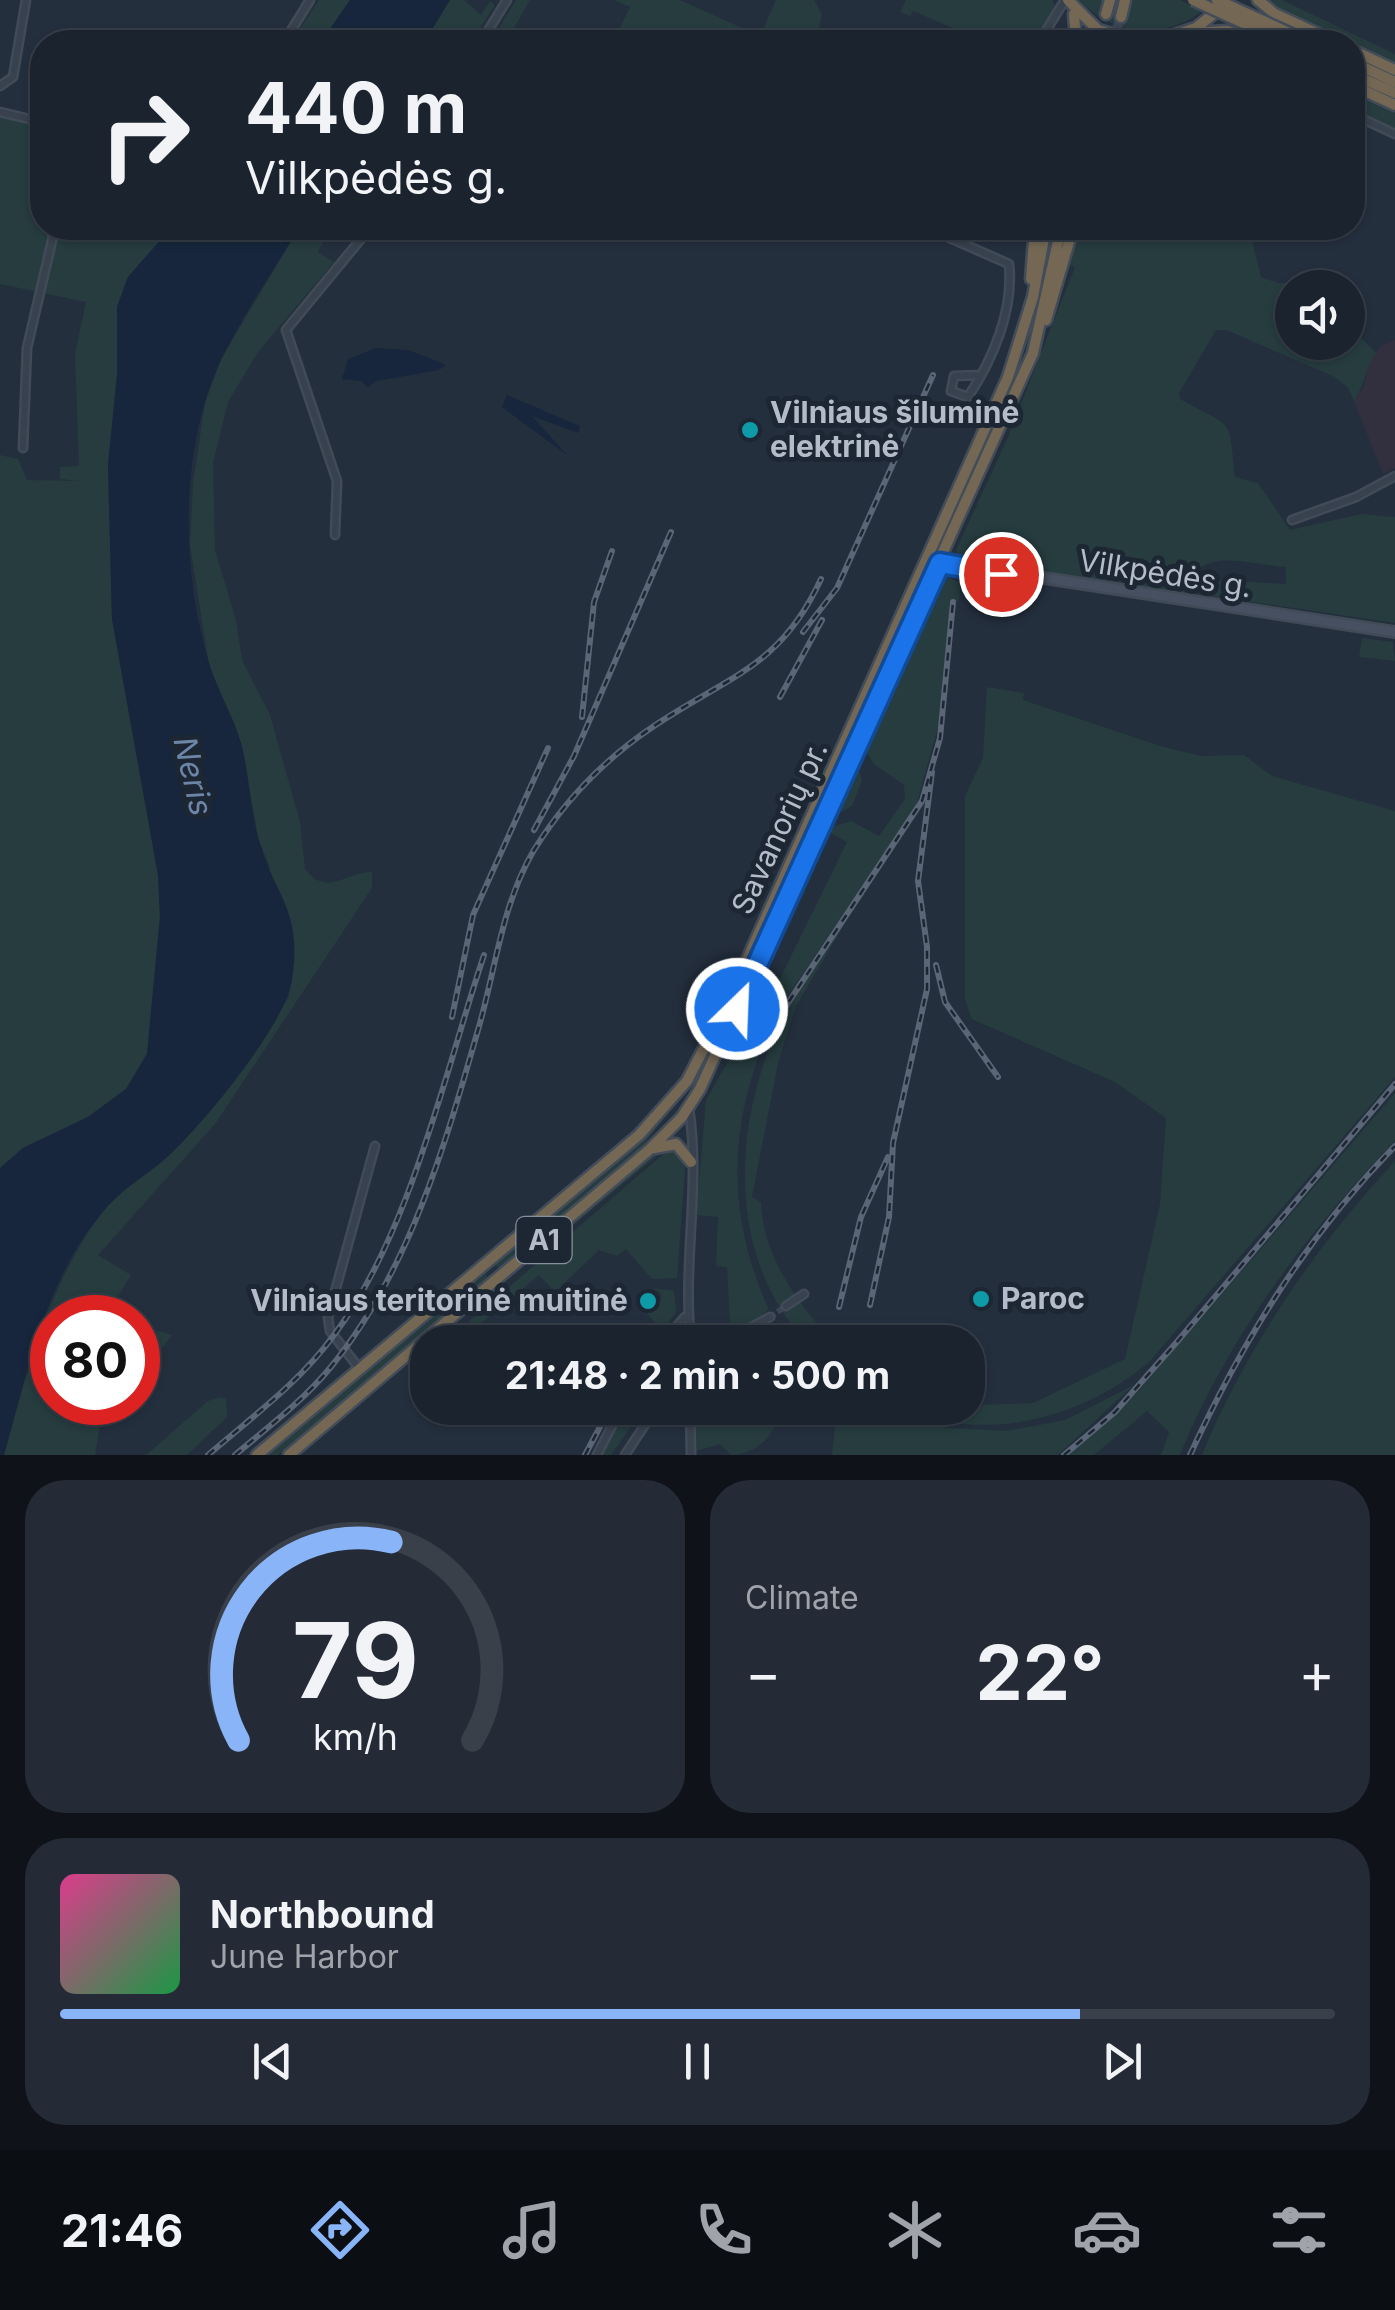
<!DOCTYPE html>
<html lang="en">
<head>
<meta charset="utf-8">
<style>
	body { margin:0; font-family:Inter,sans-serif; background:#242b36; color:#f1f3f6; height:100vh; display:flex; flex-direction:column; font-size:38px; white-space:nowrap }
	* { box-sizing:border-box; margin:0 }
	p { font-size:32px; color:#a0a4aa }
	.icon { flex:none; width:55px; height:55px; fill:none; stroke:currentColor; stroke-width:2; stroke-linecap:round; stroke-linejoin:round }
	.map { position:relative; height:1455px; overflow:hidden }
	.side { display:flex; flex-direction:column; gap:25px; padding:25px; background:#0f1319; flex:1 }
	.side>* { flex:none }
	.hud { position:absolute; left:30px; top:30px; width:1335px; height:210px; border-radius:40px; box-shadow:0 2px 8px #0004,0 0 0 2px #39404a; background:#1b232e; color:#f1f3f6; overflow:hidden }
	.tools { position:absolute; left:1275px; top:270px; display:grid; gap:20px }
	.tools a { display:grid; place-items:center; width:90px; height:90px; border-radius:50%; background:#1b232e; box-shadow:0 2px 8px #0004,0 0 0 2px #39404a; font-size:50px }
	.speed { position:absolute; left:30px; top:1295px; display:flex; gap:20px; font-size:50px; font-weight:700; text-align:center }
	.speed>* { display:grid; place-content:center; width:130px; height:130px; border-radius:50%; background:#1b232e; box-shadow:0 2px 8px #0004,0 0 0 2px #39404a; line-height:1 }
	.speed .limit { border:15px solid #d22; background:#fff; color:#111 }
	.pin { position:absolute; display:grid; place-items:center; width:85px; height:85px; color:#fff; margin:-42px; border:5px solid #fff; border-radius:50%; box-shadow:0 2px 10px #0007 }
	.me { position:absolute; width:110px; margin:-55px; rotate:24deg; stroke-linejoin:round; filter:drop-shadow(0 0 8px #0008) }
	.turn { display:flex; align-items:center; gap:35px; height:210px; padding:0 50px; font-size:45px }
	.turn .icon { width:130px; height:130px; stroke-width:2.5 }
	.turn b { display:block; font-size:70px; line-height:85px }
	.big { font-size:75px; font-weight:700; line-height:1.1 }
	.side .card { flex:1; display:flex; flex-direction:column; justify-content:center; gap:15px; min-width:0; padding:0 35px; border-radius:40px; background:#242b36 }
	.side .dial { align-items:center; gap:0 }
	.dial svg { height:260px; overflow:visible; fill:none; stroke:#39404a; stroke-width:7; stroke-linecap:round; text-anchor:middle }
	.dial text { fill:#f1f3f6; stroke:none }
	.song { display:flex; align-items:center; gap:30px }
	.cover { width:120px; height:120px; border-radius:15px; background:linear-gradient(135deg,hsl(330 70% 55%),hsl(140 70% 35%)) }
	.played { height:10px; border-radius:5px; background:linear-gradient(90deg,#8ab4f8 80%,#39404a 80%) }
	.keys { display:flex; justify-content:space-around; direction:ltr }
	.heat { display:flex; justify-content:space-between; align-items:center; font-size:55px; direction:ltr }
	.side .tiles { flex:1; display:grid; gap:25px; grid-template-columns:1fr 1fr }
	.card:last-child { grid-column:span 2 }
	.trip { position:absolute; left:410px; top:1325px; width:575px; height:100px; border-radius:40px; background:#1b232e; box-shadow:0 2px 8px #0004,0 0 0 2px #39404a; font-weight:700; line-height:100px; text-align:center }
	.tabs { display:flex; height:160px; justify-content:space-around; align-items:center; background:#0b0e12; color:#a0a4aa }
	.tabs .icon { width:70px; height:70px }
	.tabs .active { color:#8ab4f8 }
	.tabs b { font-size:45px; color:#f1f3f6 }
	.map>svg:first-child { display:block }
	.medical { fill:#32303f }
	.green { fill:#263c3f }
	.water { fill:#17263c }
	.lines { fill:none; stroke-linecap:round; stroke-linejoin:round }
	.street-tunnel { stroke:#3a4453; stroke-width:6; stroke-dasharray:6 3; stroke-linecap:butt }
	.highway-tunnel { stroke:#3a4453; stroke-width:10; stroke-dasharray:10 5; stroke-linecap:butt }
	.street-casing { stroke:#414a57; stroke-width:11 }
	.secondary-casing { stroke:#414a57; stroke-width:14 }
	.highway-casing { stroke:#434c59; stroke-width:15 }
	.street { stroke:#38414e; stroke-width:6 }
	.secondary { stroke:#465061; stroke-width:9 }
	.highway { stroke:#746855; stroke-width:10 }
	.rail-casing { stroke:#5a6575; stroke-width:6 }
	.rail { stroke:#1d2633; stroke-width:2.5; stroke-dasharray:8; stroke-linecap:butt }
	.highway-bridge-casing { stroke:#434c59; stroke-width:15; stroke-linecap:butt }
	.highway-bridge { stroke:#746855; stroke-width:10 }
	.route-casing { stroke:#114b97; stroke-width:25 }
	.route { stroke:#1a73e8; stroke-width:18 }
	.culture-dot { fill:#0f9aa8; stroke:#1d2633; stroke-width:4 }
	.labels { text-anchor:middle; stroke-width:10; stroke-linejoin:round; paint-order:stroke }
	.shield { fill:#1d2633; stroke:#878f9c; stroke-width:2.5 }
	.shield-label { font-size:28px; font-weight:bold; fill:#b4bcc9 }
	.poi-label { font-size:30px; font-weight:bold; fill:#b4bcc9; stroke:#1d2633; text-anchor:start }
	.street-label { font-size:30px; fill:#b4bcc9; stroke:#1d2633 }
	.water-label { font-size:32px; font-style:italic; fill:#6d86a8; stroke:#1d2633 }
</style>
</head>
<body>
<div class="map">
<svg width="1395" height="1455" viewBox="0 0 1395 1455">
	<rect width="100%" height="100%" fill="#242f3e"/>
	<!-- medical -->
	<path class="medical" d="M1395,340V468L1383,474L1354,401L1364,386L1369,362L1381,346Z"/>
	<!-- green -->
	<path class="green" d="M319,0H350L321,42H291Z
		M450,0H464L481,15L490,1L495,5L471,42H424Z
		M516,0H530L506,42H490Z
		M614,0H680L760,36L776,0H814L822,14L816,42H613L630,7Z
		M906,0H1052L1056,8L1033,42H986L913,11L910,16L900,12Z
		M1079,0H1105L1101,12L1126,17L1132,0H1180L1203,11C1162,40 1114,36 1079,0Z
		M1262,0H1282L1395,54V65L1277,12Z
		M1353,92L1395,112V130L1353,110Z
		M0,115L42,126V228H171L128,277L117,307V375L108,465L112,619L158,875L160,917L147,1054L126,1089L88,1117L23,1148L0,1168V455L18,459L27,480L79,481L60,479V467L79,466L75,354L86,302L0,284Z
		M299,228H330L318,252L334,262L258,352L228,402L213,463L215,550L236,620L242,660L270,715L300,822L305,869C328,898 345,872 372,872V888L215,1124L98,1255L131,1275L108,1313L112,1317L52,1318V1402L104,1403L95,1455H4C29,1368 48,1283 105,1209C122,1187 150,1174 169,1155C217,1109 256,1053 289,996L269,865L258,838L242,745L209,665L190,545L193,483L205,403L221,359Z
		M1051,228H1056L1035,324L1010,388L1033,318Z
		M1078,228H1249L1261,277L1278,283H1310L1314,287L1292,288V342H1348V324L1376,353C1365,368 1365,385 1354,401L1348,388L1335,377L1226,330H1216L1179,393L1180,399C1236,430 1228,415 1235,477L1258,483L1290,530L1361,514L1395,517V623L1198,594L1201,579L1286,584V567C1243,564 1199,544 1184,594L960,559L956,550L1008,437L1075,267L1068,264Z
		M947,577L961,583L959,601H950L939,724L916,806L785,1000L774,991L847,842L830,833L814,867L811,865L828,828L851,821L879,836L905,799L904,785L875,765L864,749Z
		M1362,638L1393,642L1395,661L1359,657Z
		M987,687L1024,693L1023,700L1160,746L1201,756L1244,755L1272,776L1395,811V1077L1150,1361C1083,1419 984,1444 900,1408L1033,1403L1125,1359L1160,1204L1166,1118L1115,1082L972,1019L965,1000V796L983,758Z
		M857,763L862,781L852,806L833,816Z
		M847,920L796,1006L778,1063L752,1197L761,1202C762,1253 799,1309 836,1342H806C719,1248 734,1100 794,996C809,970 829,945 847,920Z
		M754,991L780,1007C729,1109 722,1206 769,1310L745,1325H730L727,1267L716,1266L718,1217L696,1215L706,1100L740,1041Z
		M1395,1093V1141C1307,1232 1228,1337 1180,1455H1161L1169,1432L1147,1411L1094,1455H1069L1136,1394Z
		M663,1120L637,1153L500,1269L494,1265Z
		M668,1150L678,1155L685,1168L677,1278L652,1279L626,1249L617,1256L599,1250L555,1292L539,1275L472,1331L466,1324Z
		M653,1153L658,1155L462,1317L463,1314Z
		M1395,1161V1455H1202C1247,1346 1315,1247 1395,1161Z
		M486,1274L487,1279L278,1455H266Z
		M652,1288L674,1291L676,1312L662,1331L646,1312L661,1300V1293Z
		M138,1325L172,1335L138,1379Z
		M779,1325L795,1342H695V1337L757,1336Z
		M1134,1385L1058,1455H832L837,1408H883L948,1428L1006,1431L1065,1420Z
		M221,1397L226,1399L227,1417L187,1455H146L208,1401Z
		M627,1408H644L611,1455H603Z
		M695,1408H780C778,1433 757,1455 731,1455L720,1444L696,1451Z"/>
	<!-- water -->
	<path class="water" d="M350,0H450L424,42H321Z
		M171,228H299C273,271 244,313 222,358C179,447 181,569 209,663C217,691 235,718 242,747C249,776 250,807 258,837C274,897 303,908 292,980C286,1024 201,1127 166,1158C148,1174 125,1187 108,1206C46,1274 28,1370 4,1455H0V1168L23,1148L88,1117L126,1089L147,1054L160,917L158,875L112,619L108,465L117,375V307L128,277Z
		M376,348L409,350L446,365L439,370L376,381L368,388L362,381L342,379L348,359Z
		M507,395L580,426L578,433L532,416L567,455L502,407Z"/>
	<g class="lines">
		<!-- street-tunnel -->
		<path class="street-tunnel" d="M770,1317L786,1306"/>
		<!-- highway-tunnel -->
		<path class="highway-tunnel" d="M1112,42L1121,17"/>
		<!-- street casing -->
		<g class="street-casing">
			<path id="street" d="M284,42L310,0
				M481,42L507,0
				M1039,42L1065,0
				M0,86L13,77L26,0
				M0,112L42,122
				M1352,114L1395,134
				M927,228L1009,264C1014,310 993,359 968,397L951,391L954,376L980,375
				M23,448L27,348L55,228
				M1292,520L1356,497L1395,476
				M335,535L337,481L286,330L370,228
				M689,1109C701,1185 682,1265 691,1342
				M786,1306L804,1294
				M690,1333L746,1330L770,1317
				M653,1342L667,1334
				M663,1342L685,1317
				M359,1368L330,1331L328,1317L375,1146
				M690,1408L691,1455
				M597,1455L621,1408
				M625,1455L656,1408"/>
		</g>
		<!-- secondary casing -->
		<g class="secondary-casing">
			<path id="secondary" d="M928,560L1395,632"/>
		</g>
		<!-- highway casing -->
		<g class="highway-casing">
			<path id="highway" d="M1068,0L1098,30L1139,42
				M1258,0L1275,14L1336,42
				M1074,14L1076,42
				M1106,14L1110,0
				M1121,17L1125,0
				M1190,33L1227,31L1261,42
				M1153,42L1196,28L1222,7
				M1352,50L1395,70
				M1352,62L1395,82
				M1352,74L1395,93
				M1352,85L1395,105
				M1031,279L1035,228
				M1046,320L1073,228
				M654,1148L676,1144L691,1162
				M257,1455L639,1135L687,1081L729,1000L1008,377L1033,297L1046,228
				M289,1455L649,1150L682,1117L700,1089L1033,353L1061,228"/>
		</g>
		<!-- street -->
		<use href="#street" class="street"/>
		<!-- secondary -->
		<use href="#secondary" class="secondary"/>
		<!-- highway -->
		<use href="#highway" class="highway"/>
		<!-- rail casing -->
		<g class="rail-casing">
			<path id="rail" d="M803,632L837,588L933,375
				M780,697L822,620
				M582,717L594,602L612,551
				M534,830L574,756L671,532
				M936,965L945,1002L998,1077
				M780,1015L922,801L940,738L953,602
				M452,1017L473,915L548,748
				M870,1305L889,1217L893,1143L927,989V947L918,881L932,772
				M839,1307L861,1217L888,1157
				M208,1455C252,1417 300,1382 334,1335C410,1234 444,1075 484,955
				M235,1455C268,1427 303,1401 330,1368C410,1271 446,1142 480,1023C496,965 503,902 534,850C565,800 606,758 654,726C728,676 780,668 821,579
				M585,1455L610,1408
				M1064,1455L1115,1412L1176,1343L1395,1084
				M1190,1455C1243,1340 1306,1237 1395,1146"/>
		</g>
		<!-- rail -->
		<use href="#rail" class="rail"/>
		<!-- highway-bridge casing -->
		<g class="highway-bridge-casing">
			<path id="highway-bridge" d="M1193,0L1285,42
				M1217,0L1309,42"/>
		</g>
		<!-- highway-bridge -->
		<use href="#highway-bridge" class="highway-bridge"/>
	</g>
	<g class="lines">
		<!-- route casing -->
		<g class="route-casing">
			<path id="route" d="M737,1009L940,563L1001,574"/>
		</g>
		<!-- route -->
		<use href="#route" class="route"/>
	</g>
	<!-- markers -->
	<g class="culture-dot">
		<circle cx="750" cy="430" r="10"/>
		<circle cx="981" cy="1299" r="10"/>
		<circle cx="648" cy="1301" r="10"/>
	</g>
	<g class="labels">
		<!-- shield labels -->
		<rect class="shield" x="516.5" y="1217" width="55" height="46" rx="8"/>
		<g class="shield-label">
			<text x="544" y="1250">A1</text>
		</g>
		<!-- poi labels -->
		<g class="poi-label">
			<text x="770" y="423">Vilniaus šiluminė<tspan x="770" dy="34">elektrinė</tspan></text>
			<text x="1001" y="1309">Paroc</text>
			<text x="628" y="1311" text-anchor="end">Vilniaus teritorinė muitinė</text>
		</g>
		<!-- street labels -->
		<g class="street-label">
			<text transform="translate(1165 574) rotate(9)" y="10">Vilkpėdės g.</text>
			<text transform="translate(780 828) rotate(-65)" y="10">Savanorių pr.</text>
		</g>
		<!-- water labels -->
		<g class="water-label">
			<text transform="translate(193 776) rotate(77)" y="11">Neris</text>
		</g>
	</g>
</svg>
<div class="tools">
<a><svg class="icon" aria-label="sound" viewBox="0 0 24 24"><path d="M4 9h4l5-4v14l-5-4H4zM17 9q2 3 0 6"/></svg></a>
</div>
<div class="speed"><div class="limit">80</div></div>
<div class="pin" style="left:1001px;top:574px;background:#d93025"><svg class="icon" aria-label="arrive" viewBox="0 0 24 24"><path d="M6 21V4h12l-3 4 3 4H6"/></svg></div>
<svg class="me" style="left:737px;top:1009px" viewBox="-20 -20 40 40"><circle r="17" fill="#1a73e8" stroke="#fff" stroke-width="3"/><path d="M0-11L8 9 0 5-8 9z" fill="#fff"/></svg>
<div class="trip">21:48 · 2 min · 500 m</div>
<div class="hud">
<div class="turn"><svg class="icon" aria-label="right" viewBox="0 0 24 24"><path d="M7 20v-9h11M14 6l5 5-5 5"/></svg><div><b>440 m</b>Vilkpėdės g.</div></div>
</div>
</div>
<section class="side">
<div class="tiles">
<div class="card dial"><svg viewBox="0 0 100 80">
<path d="M14 69A42 42 0 1 1 86 69"/>
<path d="M14 69A42 42 0 0 1 61 8" stroke="#8ab4f8"/>
<text x="50" y="56" font-size="32" font-weight="700">79</text>
<text x="50" y="72" font-size="11">km/h</text>
</svg></div>
<div class="card"><p>Climate</p>
<div class="heat"><a>−</a><b class="big">22°</b><a>+</a></div>
</div>
<div class="card">
<div class="song"><i class="cover"></i><div><b>Northbound</b><p>June Harbor</p></div></div>
<div class="played"></div>
<div class="keys"><svg class="icon" aria-label="previous" viewBox="0 0 24 24"><path d="M18 5L8 12l10 7zM5 5v14"/></svg><svg class="icon" aria-label="pause" viewBox="0 0 24 24"><path d="M8 5v14M16 5v14"/></svg><svg class="icon" aria-label="next" viewBox="0 0 24 24"><path d="M6 5l10 7-10 7zM19 5v14"/></svg></div>
</div>
</div>
</section>
<nav class="tabs">
<b>21:46</b>
<svg class="icon active" aria-label="directions" viewBox="0 0 24 24"><path d="M12 3l9 9-9 9-9-9zM9 14v-3h6M13 9l2 2-2 2"/></svg>
<svg class="icon" aria-label="music" viewBox="0 0 24 24"><path d="M9 18V5l10-2v13"/><circle cx="6" cy="18" r="3"/><circle cx="16" cy="16" r="3"/></svg>
<svg class="icon" aria-label="phone" viewBox="0 0 24 24"><path d="M5 4h4l2 5-3 2q2 4 5 5l2-3 5 2v4C11 20 4 13 5 4z"/></svg>
<svg class="icon" aria-label="climate" viewBox="0 0 24 24"><path d="M12 3v18M4 7l16 10M4 17L20 7"/></svg>
<svg class="icon" aria-label="car" viewBox="0 0 24 24"><path d="M5 17H2v-5l4-1 3-4h7l3 4 3 1v5h-3M9 17h6M6 11h13"/><circle cx="7" cy="17" r="2"/><circle cx="17" cy="17" r="2"/></svg>
<svg class="icon" aria-label="filters" viewBox="0 0 24 24"><path d="M4 7h16M4 17h16"/><circle cx="9" cy="7" r="2"/><circle cx="15" cy="17" r="2"/></svg>
</nav>
</body>
</html>
